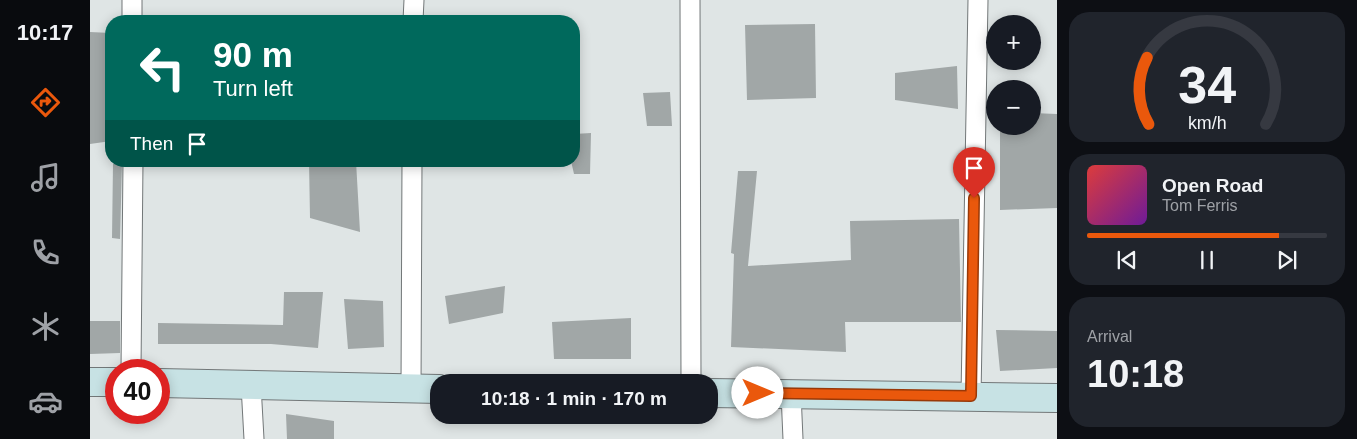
<!DOCTYPE html>
<html lang="en">
<head>
<meta charset="utf-8">
<style>
	body { margin:0; font-family:Helvetica,sans-serif; background:#20242c; color:#f1f3f6; height:100vh; display:flex; flex-direction:column; font-size:19px; white-space:nowrap }
	* { box-sizing:border-box; margin:0 }
	p { font-size:16px; color:#9ea1a6 }
	.icon { flex:none; width:28px; height:28px; fill:none; stroke:currentColor; stroke-width:2; stroke-linecap:round; stroke-linejoin:round }
	.map { position:relative; flex:1; overflow:hidden }
	.drawer { display:flex; flex-direction:column; gap:12px; padding:12px; background:#0d0f14; width:300px }
	.drawer>* { flex:none }
	.hud { position:absolute; left:15px; top:15px; width:475px; height:152px; border-radius:20px; box-shadow:0 2px 12px #0003; background:#00695c; color:#fff; overflow:hidden }
	.tools { position:absolute; left:896px; top:15px; display:grid; gap:10px }
	.tools a { display:grid; place-items:center; width:55px; height:55px; border-radius:50%; background:#171b24; box-shadow:0 2px 12px #0003; font-size:25px }
	.speed { position:absolute; left:15px; top:359px; display:flex; gap:10px; font-size:25px; font-weight:700; text-align:center }
	.speed>* { display:grid; place-content:center; width:65px; height:65px; border-radius:50%; background:#171b24; box-shadow:0 2px 12px #0003; line-height:1 }
	.speed .limit { border:8px solid #d22; background:#fff; color:#111 }
	.pin { position:absolute; display:grid; place-items:center; width:42px; height:42px; color:#fff; margin:-51px -21px; border-radius:50% 50% 50% 0; rotate:-45deg; box-shadow:0 0 5px #0007 }
	.pin .icon { rotate:45deg }
	.me { position:absolute; width:55px; margin:-28px; rotate:90deg; stroke-linejoin:round; filter:drop-shadow(0 0 4px #0008) }
	.turn { display:flex; align-items:center; gap:18px; height:105px; padding:0 25px; font-size:22px }
	.turn .icon { width:65px; height:65px; stroke-width:2.5 }
	.turn b { display:block; font-size:35px; line-height:42px }
	.then { display:flex; align-items:center; height:48px; padding:0 25px; background:#0003; gap:10px; font-size:19px }
	.big { font-size:38px; font-weight:600; line-height:1.1 }
	.drawer .widget { flex:1; display:flex; flex-direction:column; justify-content:center; gap:8px; min-width:0; padding:0 18px; border-radius:20px; background:#20242c }
	.drawer .dial { align-items:center; gap:0 }
	.dial svg { height:130px; overflow:visible; fill:none; stroke:#363941; stroke-width:7; stroke-linecap:round; text-anchor:middle }
	.dial text { fill:#f1f3f6; stroke:none }
	.song { display:flex; align-items:center; gap:15px }
	.cover { width:60px; height:60px; border-radius:8px; background:linear-gradient(135deg,hsl(0 70% 55%),hsl(280 70% 35%)) }
	.played { height:5px; border-radius:2px; background:linear-gradient(90deg,#ea580c 80%,#363941 80%) }
	.keys { display:flex; justify-content:space-around; direction:ltr }
	.trip { position:absolute; left:340px; top:374px; width:288px; height:50px; border-radius:20px; background:#171b24; box-shadow:0 2px 12px #0003; font-weight:600; line-height:50px; text-align:center }
	main { display:flex; flex:1; min-height:0 }
	.tabs { display:flex; flex-direction:column; width:90px; justify-content:space-around; align-items:center; background:#090b0e; color:#9ea1a6 }
	.tabs .icon { width:35px; height:35px }
	.tabs .selected { color:#ea580c }
	.tabs b { font-size:22px; color:#f1f3f6 }
	.map>svg:first-child { display:block }
	.building { fill:#a1a7a7 }
	.lines { fill:none; stroke-linecap:round; stroke-linejoin:round }
	.street-casing { stroke:#727778; stroke-width:21 }
	.secondary-casing { stroke:#727778; stroke-width:30 }
	.street { stroke:#fff; stroke-width:19 }
	.secondary { stroke:#c7e2e4; stroke-width:28 }
	.route-casing { stroke:#983908; stroke-width:12 }
	.route { stroke:#ea580c; stroke-width:9 }
</style>
</head>
<body>
<main>
<nav class="tabs">
<b>10:17</b>
<svg class="icon selected" aria-label="directions" viewBox="0 0 24 24"><path d="M12 3l9 9-9 9-9-9zM9 14v-3h6M13 9l2 2-2 2"/></svg>
<svg class="icon" aria-label="music" viewBox="0 0 24 24"><path d="M9 18V5l10-2v13"/><circle cx="6" cy="18" r="3"/><circle cx="16" cy="16" r="3"/></svg>
<svg class="icon" aria-label="phone" viewBox="0 0 24 24"><path d="M5 4h4l2 5-3 2q2 4 5 5l2-3 5 2v4C11 20 4 13 5 4z"/></svg>
<svg class="icon" aria-label="climate" viewBox="0 0 24 24"><path d="M12 3v18M4 7l16 10M4 17L20 7"/></svg>
<svg class="icon" aria-label="car" viewBox="0 0 24 24"><path d="M5 17H2v-5l4-1 3-4h7l3 4 3 1v5h-3M9 17h6M6 11h13"/><circle cx="7" cy="17" r="2"/><circle cx="17" cy="17" r="2"/></svg>
</nav>
<div class="map">
<svg width="967" height="439" viewBox="0 0 967 439">
	<rect width="100%" height="100%" fill="#dfe5e5"/>
	<!-- building -->
	<path class="building" d="M725,24L726,98L657,100L655,25Z
		M0,32L21,33V65H18L21,92V141L0,144Z
		M867,66L868,109L805,100V73Z
		M580,92L582,126H557L553,93Z
		M942,113L967,114V208L910,210V126H942Z
		M501,133L500,174H484L481,161H484V134Z
		M219,161H266L270,232L220,218Z
		M23,164H32L30,239L22,238Z
		M648,171H667L658,266L761,260L760,221L869,219L871,322H755L756,352L641,347L644,254L641,253Z
		M415,286L413,313L359,324L355,296Z
		M194,292H233L228,348L181,344H68V323L193,325Z
		M254,299L293,301L294,347L258,349Z
		M541,318V359H464L462,322Z
		M0,321H30V353L0,354Z
		M906,330L967,331V368L910,371Z
		M196,414L244,421V439H197Z"/>
	<g class="lines">
		<!-- street casing -->
		<g class="street-casing">
			<path id="street" d="M600,0L601,382
				M42,21V0
				M323,21L324,0
				M41,370L43,161
				M161,385L164,439
				M321,389L322,161
				M701,393L703,439
				M881,396L888,0"/>
		</g>
		<!-- secondary casing -->
		<g class="secondary-casing">
			<path id="secondary" d="M0,382H26
				M69,383L349,389
				M619,393L967,398"/>
		</g>
		<!-- street -->
		<use href="#street" class="street"/>
		<!-- secondary -->
		<use href="#secondary" class="secondary"/>
	</g>
	<g class="lines">
		<!-- route casing -->
		<g class="route-casing">
			<path id="route" d="M668,393L881,396L884,198"/>
		</g>
		<!-- route -->
		<use href="#route" class="route"/>
	</g>
</svg>
<div class="tools">
<a>+</a>
<a>−</a>
</div>
<div class="speed"><div class="limit">40</div></div>
<div class="pin" style="left:884px;top:198px;background:#d93025"><svg class="icon" aria-label="arrive" viewBox="0 0 24 24"><path d="M6 21V4h12l-3 4 3 4H6"/></svg></div>
<svg class="me" style="left:668px;top:393px" viewBox="-20 -20 40 40"><circle r="19" fill="#fff"/><path d="M0-13L10 11 0 6-10 11z" fill="#ea580c"/></svg>
<div class="trip">10:18 · 1 min · 170 m</div>
<div class="hud">
<div class="turn"><svg class="icon" aria-label="left" viewBox="0 0 24 24"><path d="M17 20v-9H6M10 6l-5 5 5 5"/></svg><div><b>90 m</b>Turn left</div></div>
<div class="then">Then<svg class="icon" aria-label="arrive" viewBox="0 0 24 24"><path d="M6 21V4h12l-3 4 3 4H6"/></svg></div>
</div>
</div>
<section class="drawer">
<div class="widget dial"><svg viewBox="0 0 100 80">
<path d="M14 69A42 42 0 1 1 86 69"/>
<path d="M14 69A42 42 0 0 1 13 28" stroke="#ea580c"/>
<text x="50" y="56" font-size="32" font-weight="700">34</text>
<text x="50" y="72" font-size="11">km/h</text>
</svg></div>
<div class="widget">
<div class="song"><i class="cover"></i><div><b>Open Road</b><p>Tom Ferris</p></div></div>
<div class="played"></div>
<div class="keys"><svg class="icon" aria-label="previous" viewBox="0 0 24 24"><path d="M18 5L8 12l10 7zM5 5v14"/></svg><svg class="icon" aria-label="pause" viewBox="0 0 24 24"><path d="M8 5v14M16 5v14"/></svg><svg class="icon" aria-label="next" viewBox="0 0 24 24"><path d="M6 5l10 7-10 7zM19 5v14"/></svg></div>
</div>
<div class="widget"><p>Arrival</p><b class="big">10:18</b></div>
</section>
</main>
</body>
</html>
